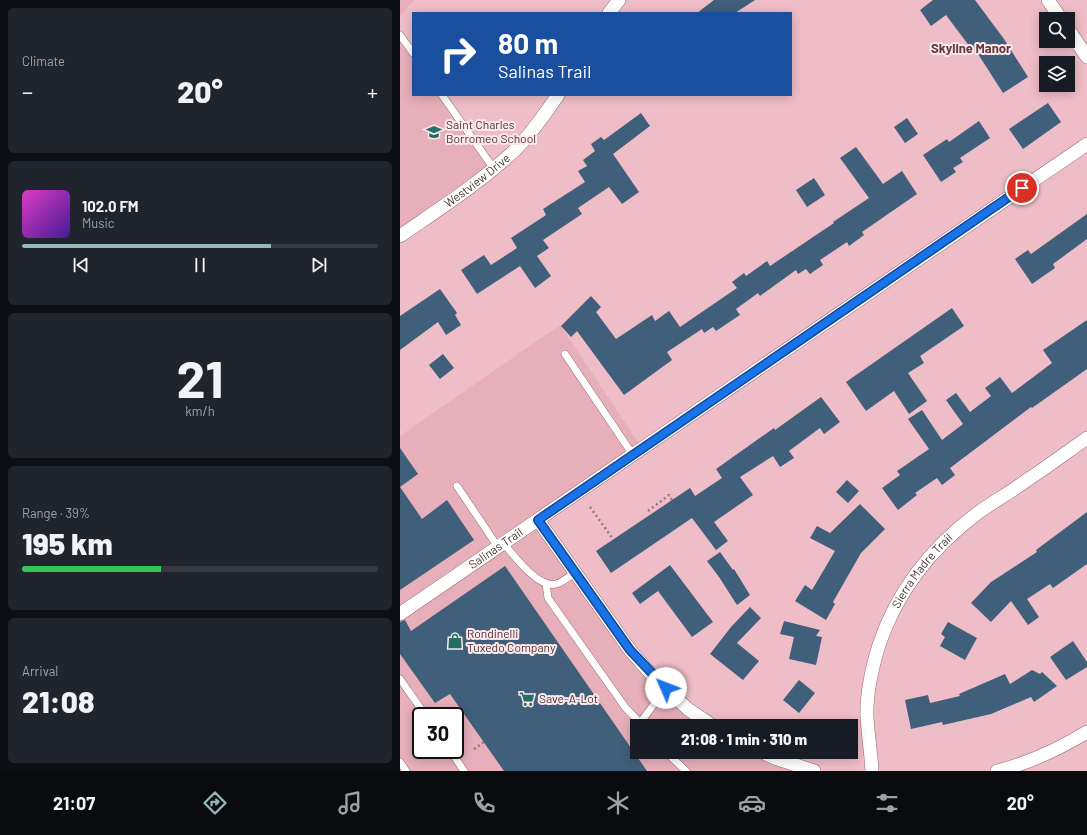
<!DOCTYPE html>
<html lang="en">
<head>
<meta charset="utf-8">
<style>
	body { margin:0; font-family:Barlow,sans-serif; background:#20242c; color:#f1f3f6; height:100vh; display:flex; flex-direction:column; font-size:15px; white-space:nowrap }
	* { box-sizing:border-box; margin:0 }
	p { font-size:13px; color:#9ea1a6 }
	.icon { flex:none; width:22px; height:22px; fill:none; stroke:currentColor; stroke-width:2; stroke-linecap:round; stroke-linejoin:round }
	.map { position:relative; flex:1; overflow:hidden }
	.details { display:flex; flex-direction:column; gap:8px; padding:8px; background:#0d0f14; width:400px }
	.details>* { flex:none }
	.banner { position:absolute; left:12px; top:12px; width:380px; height:84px; border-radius:0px; box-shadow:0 2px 10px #0003; background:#1a4fa0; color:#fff; overflow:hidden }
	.fabs { position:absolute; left:639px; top:12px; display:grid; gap:8px }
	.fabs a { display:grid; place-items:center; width:36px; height:36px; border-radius:0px; background:#171b24; box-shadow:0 2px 10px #0003; font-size:20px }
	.speed { position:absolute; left:12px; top:707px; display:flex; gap:8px; font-size:20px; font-weight:700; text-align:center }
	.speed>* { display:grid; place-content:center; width:52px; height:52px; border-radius:50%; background:#171b24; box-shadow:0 2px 10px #0003; line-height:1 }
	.speed .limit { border:2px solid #111; border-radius:6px; background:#fff; color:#111 }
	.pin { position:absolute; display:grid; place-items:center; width:34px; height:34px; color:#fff; margin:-17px; border:2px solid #fff; border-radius:50%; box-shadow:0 1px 4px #0007 }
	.me { position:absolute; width:44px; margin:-22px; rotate:314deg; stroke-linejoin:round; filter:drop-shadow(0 0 3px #0008) }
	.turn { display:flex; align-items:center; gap:14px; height:84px; padding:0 20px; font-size:18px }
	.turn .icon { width:52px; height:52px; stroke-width:2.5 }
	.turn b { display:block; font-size:28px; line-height:34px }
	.big { font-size:30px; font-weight:800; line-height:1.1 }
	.details .tile { flex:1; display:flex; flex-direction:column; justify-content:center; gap:6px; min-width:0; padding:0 14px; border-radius:6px; background:#20242c }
	.details .dial { align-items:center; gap:0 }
	.dial b { font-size:52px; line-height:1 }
	.song { display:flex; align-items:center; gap:12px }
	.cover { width:48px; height:48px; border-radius:6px; background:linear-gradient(135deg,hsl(310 70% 55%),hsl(260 70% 35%)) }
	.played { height:4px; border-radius:2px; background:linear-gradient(90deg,#95b7b5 70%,#363941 70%) }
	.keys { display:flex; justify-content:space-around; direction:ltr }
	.heat { display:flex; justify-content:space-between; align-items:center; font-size:22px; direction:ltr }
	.charge { height:6px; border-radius:3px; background:linear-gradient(90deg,#34c759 39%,#363941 0) }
	.trip { position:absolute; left:230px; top:719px; width:228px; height:40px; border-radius:0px; background:#171b24; box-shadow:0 2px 10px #0003; font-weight:800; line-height:40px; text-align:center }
	.tabs { display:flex; height:64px; justify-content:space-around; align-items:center; background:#090b0e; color:#9ea1a6 }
	.tabs .icon { width:28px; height:28px }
	.tabs .active { color:#95b7b5 }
	.tabs b { font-size:18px; color:#f1f3f6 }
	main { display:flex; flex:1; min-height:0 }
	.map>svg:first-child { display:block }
	.built { fill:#e6afba; fill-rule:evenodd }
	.building { fill:#405f7b }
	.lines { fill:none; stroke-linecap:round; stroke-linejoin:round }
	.lane-casing { stroke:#966a73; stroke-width:8 }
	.street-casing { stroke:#966a73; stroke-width:14 }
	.path { stroke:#97757c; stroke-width:2.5; stroke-dasharray:2 3; stroke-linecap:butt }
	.lane { stroke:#fff; stroke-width:7 }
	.street { stroke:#fff; stroke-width:13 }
	.route-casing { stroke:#114b97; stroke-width:10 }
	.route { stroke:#1a73e8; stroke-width:7 }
	.labels { text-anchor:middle; stroke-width:4; stroke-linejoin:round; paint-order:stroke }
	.poi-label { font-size:12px; fill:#493539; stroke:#fce7eb; text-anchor:start }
	.street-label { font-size:12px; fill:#493539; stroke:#fce7eb }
	.neighbourhood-label { font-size:13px; font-weight:bold; fill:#613942; stroke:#fce7eb }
</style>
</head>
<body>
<main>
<section class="details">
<div class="tile"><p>Climate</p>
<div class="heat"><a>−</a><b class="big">20°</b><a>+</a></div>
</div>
<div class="tile">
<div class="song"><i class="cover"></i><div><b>102.0 FM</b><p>Music</p></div></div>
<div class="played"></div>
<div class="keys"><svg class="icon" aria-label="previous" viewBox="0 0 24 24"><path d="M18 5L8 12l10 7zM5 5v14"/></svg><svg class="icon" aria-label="pause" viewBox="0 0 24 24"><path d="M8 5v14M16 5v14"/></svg><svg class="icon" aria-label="next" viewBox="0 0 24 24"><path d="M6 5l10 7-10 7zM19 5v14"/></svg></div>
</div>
<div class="tile dial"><b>21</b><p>km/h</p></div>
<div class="tile"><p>Range · 39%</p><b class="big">195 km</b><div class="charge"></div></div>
<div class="tile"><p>Arrival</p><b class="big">21:08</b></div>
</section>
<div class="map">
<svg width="687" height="771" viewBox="0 0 687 771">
	<rect width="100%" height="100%" fill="#efbdc7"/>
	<!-- built -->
	<path class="built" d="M0,0H14L0,16Z
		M0,35L13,53V95H42L94,169L0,236Z
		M160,325L242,448L138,520L230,650L313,726H237V752H362L414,771H0V436ZM21,716H55V750H21Z"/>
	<!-- building -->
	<path class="building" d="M314,0H355L335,13H297Z
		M533,0H575L604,39L628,77L603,93L578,54L576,55L546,15L531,26L520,10Z
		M648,103L661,122L623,149L609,129Z
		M241,113L250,126L213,154L239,192L222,204L209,187L178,208L182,214L143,240L149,248L137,256L151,276L135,288L120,266L77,294L61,270L84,255L91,265L117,248L111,238L146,215L143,209L185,182L178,171L187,166L183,160L195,151L191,144L201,137L204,140Z
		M507,118L518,134L505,143L494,127Z
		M579,121L590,138L560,158L563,162L553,168L556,172L541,182L523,155L547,139L549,142Z
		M456,147L483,184L502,171L517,194L462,232L464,235L449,246L447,242L420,260L423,265L410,274L406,269L398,274L396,270L360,296L358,293L336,309L340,315L316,331L313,327L304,333L302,329L267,352L272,360L224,395L177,331L171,337L161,326L191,296L201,307L196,312L216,339L252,315L255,321L269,311L280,327L337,288L332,282L344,273L346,276L367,261L370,266L434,223L433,222L469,198L440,158Z
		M414,178L425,195L407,207L396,190Z
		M687,214V239L653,264L655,268L632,284L615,259L628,250L631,254Z
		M40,289L57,313L55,315L61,325L46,335L38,322L0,350V316Z
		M552,308L564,326L520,356L524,363L508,373L527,401L509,414L494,391L466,411L446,382Z
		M687,320V369L632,408L631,407L550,468L555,475L542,485L537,478L515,493L517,495L498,510L482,488L500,475L497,471L529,449L508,419L522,410L542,440L563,424L546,400L556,393L570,412L591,396L585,388L600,377L612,393L652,363L643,350Z
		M43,354L54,368L40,379L29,365Z
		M421,397L440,422L424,434L420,428L389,451L394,458L380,467L373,456L340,477L353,495L314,522L328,541L316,550L292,518L211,573L196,551L290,488L295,496L322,478L316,469L374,428L375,430Z
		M0,448L18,474L0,487L22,519L47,500L74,540L0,590Z
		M447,480L459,491L448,503L436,492Z
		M460,504L485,529L461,553L433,602L435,604L426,620L395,601L405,585L412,590L435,551L410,538L417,526L430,533Z
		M687,512V564L653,588L650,584L627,599L639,617L628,625L611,601L591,622L571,603L591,582L637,552L636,550Z
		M320,552L333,570L334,569L350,595L337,605L319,577L307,561Z
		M270,565L313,622L292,637L258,591L240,604L232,593Z
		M105,566L247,771H104L50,694L35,703L0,654V622L5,620L11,631Z
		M350,607L361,618L337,643L359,661L343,680L310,654L331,627Z
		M384,621L420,630L416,636L422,637L416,665L389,659L394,637L380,634Z
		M548,622L577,638L565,660L540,646L545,637L541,634Z
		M673,641L687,662V667L666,680L650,657Z
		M632,670L640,674L642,672L657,686L634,702L631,697L591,714L543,725L542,722L511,729L505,700L528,695L530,703L560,696L559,694L605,674L610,684Z
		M399,680L415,693L399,713L383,700Z"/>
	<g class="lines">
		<!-- lane casing -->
		<g class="lane-casing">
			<path id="lane" d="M0,35L13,53
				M42,95L94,169
				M165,354L233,455
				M57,486L98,547
				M103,543C114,555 138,589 156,584C162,583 170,576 175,572
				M146,583L148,598L225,707L240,723
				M0,679L26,716
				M242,726L240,723L266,688
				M50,750L64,771
				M266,752L286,771
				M0,762L6,771"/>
		</g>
		<!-- street casing -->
		<g class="street-casing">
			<g id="street">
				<path d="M648,0L661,19"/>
				<path d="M209,13L219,0"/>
				<path d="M668,29L687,57"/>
				<path id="s1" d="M0,236C39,209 80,183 115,150C131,134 145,114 158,95"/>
				<path d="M138,520L230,650L258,682L288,709L313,726"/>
				<path id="s2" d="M0,614L687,144"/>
				<path d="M362,752L375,758L414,771"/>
				<path id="s3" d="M472,771C471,753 468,735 467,717C466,693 472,668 479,645C497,591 533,546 579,512C595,501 612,491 627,480C647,467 667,452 687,438"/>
				<path d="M597,771C629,763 659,749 687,732"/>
			</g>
		</g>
		<!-- path -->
		<path class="path" d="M190,507L213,539
			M248,511L269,495L272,500
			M74,749L84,742"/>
		<!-- lane -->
		<use href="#lane" class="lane"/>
		<!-- street -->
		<use href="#street" class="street"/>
	</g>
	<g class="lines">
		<!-- route casing -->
		<g class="route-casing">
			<path id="route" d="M266,688L230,650L138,520L622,188"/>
		</g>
		<!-- route -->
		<use href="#route" class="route"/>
	</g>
	<!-- icons -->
	<defs>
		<g id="school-bare" transform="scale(1.2)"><path d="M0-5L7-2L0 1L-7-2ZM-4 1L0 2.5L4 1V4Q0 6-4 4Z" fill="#256e66" stroke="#fce7eb" stroke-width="2.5" paint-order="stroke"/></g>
		<g id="shop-bare" transform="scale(1.2)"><path d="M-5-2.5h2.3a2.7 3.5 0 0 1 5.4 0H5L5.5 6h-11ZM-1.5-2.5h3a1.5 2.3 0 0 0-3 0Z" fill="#256e66" stroke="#fce7eb" stroke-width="2.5" paint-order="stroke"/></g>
		<g id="supermarket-bare" transform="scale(1.2)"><path d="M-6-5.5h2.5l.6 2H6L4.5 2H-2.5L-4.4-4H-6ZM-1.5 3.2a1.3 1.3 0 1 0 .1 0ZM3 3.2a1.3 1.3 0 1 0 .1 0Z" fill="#256e66" stroke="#fce7eb" stroke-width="2.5" paint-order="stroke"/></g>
	</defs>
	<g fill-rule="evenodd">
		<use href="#school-bare" x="34" y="132"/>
		<use href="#shop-bare" x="55" y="641"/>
		<use href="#supermarket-bare" x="127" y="699"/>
	</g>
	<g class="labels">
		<!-- poi labels -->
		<g class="poi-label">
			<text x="46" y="129">Saint Charles<tspan x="46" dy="14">Borromeo School</tspan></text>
			<text x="67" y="638">Rondinelli<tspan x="67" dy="14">Tuxedo Company</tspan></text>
			<text x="139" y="703">Save-A-Lot</text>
		</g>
		<!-- street labels -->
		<g class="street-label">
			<text dy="4" stroke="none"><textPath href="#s1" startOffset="95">Westview Drive</textPath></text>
			<text dy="4" stroke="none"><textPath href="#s2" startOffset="116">Salinas Trail</textPath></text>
			<text dy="4" stroke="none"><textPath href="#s3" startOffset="214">Sierra Madre Trail</textPath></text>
		</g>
		<!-- neighbourhood labels -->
		<g class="neighbourhood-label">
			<text x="571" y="53">Skyline Manor</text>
		</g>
	</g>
</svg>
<div class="fabs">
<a><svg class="icon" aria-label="search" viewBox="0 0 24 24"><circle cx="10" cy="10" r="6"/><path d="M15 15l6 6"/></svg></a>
<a><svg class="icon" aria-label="layers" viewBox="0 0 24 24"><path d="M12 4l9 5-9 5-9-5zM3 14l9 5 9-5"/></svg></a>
</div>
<div class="speed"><div class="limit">30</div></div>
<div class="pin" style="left:622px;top:188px;background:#d93025"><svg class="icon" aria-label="arrive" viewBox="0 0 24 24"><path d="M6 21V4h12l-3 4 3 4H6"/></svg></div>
<svg class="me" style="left:266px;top:688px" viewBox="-20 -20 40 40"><circle r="19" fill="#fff"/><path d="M0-13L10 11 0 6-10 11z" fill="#1a73e8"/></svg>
<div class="trip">21:08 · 1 min · 310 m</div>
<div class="banner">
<div class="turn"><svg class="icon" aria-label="right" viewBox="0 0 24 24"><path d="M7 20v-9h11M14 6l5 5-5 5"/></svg><div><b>80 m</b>Salinas Trail</div></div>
</div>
</div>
</main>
<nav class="tabs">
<b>21:07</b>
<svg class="icon active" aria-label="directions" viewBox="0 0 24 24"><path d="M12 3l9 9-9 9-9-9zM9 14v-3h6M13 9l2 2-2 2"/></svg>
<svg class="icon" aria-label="music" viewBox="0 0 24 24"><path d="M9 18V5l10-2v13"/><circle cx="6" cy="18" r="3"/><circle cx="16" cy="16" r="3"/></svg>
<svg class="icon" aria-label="phone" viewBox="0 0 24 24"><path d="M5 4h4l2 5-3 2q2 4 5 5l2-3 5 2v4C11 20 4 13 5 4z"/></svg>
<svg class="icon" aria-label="climate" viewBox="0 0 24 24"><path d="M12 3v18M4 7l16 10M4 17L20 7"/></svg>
<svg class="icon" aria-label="car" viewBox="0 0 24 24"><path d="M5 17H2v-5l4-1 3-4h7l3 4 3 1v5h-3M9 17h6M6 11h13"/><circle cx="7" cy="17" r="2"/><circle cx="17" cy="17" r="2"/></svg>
<svg class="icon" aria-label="filters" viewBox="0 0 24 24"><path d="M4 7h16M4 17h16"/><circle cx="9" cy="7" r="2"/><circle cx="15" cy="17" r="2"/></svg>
<b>20°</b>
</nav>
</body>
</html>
